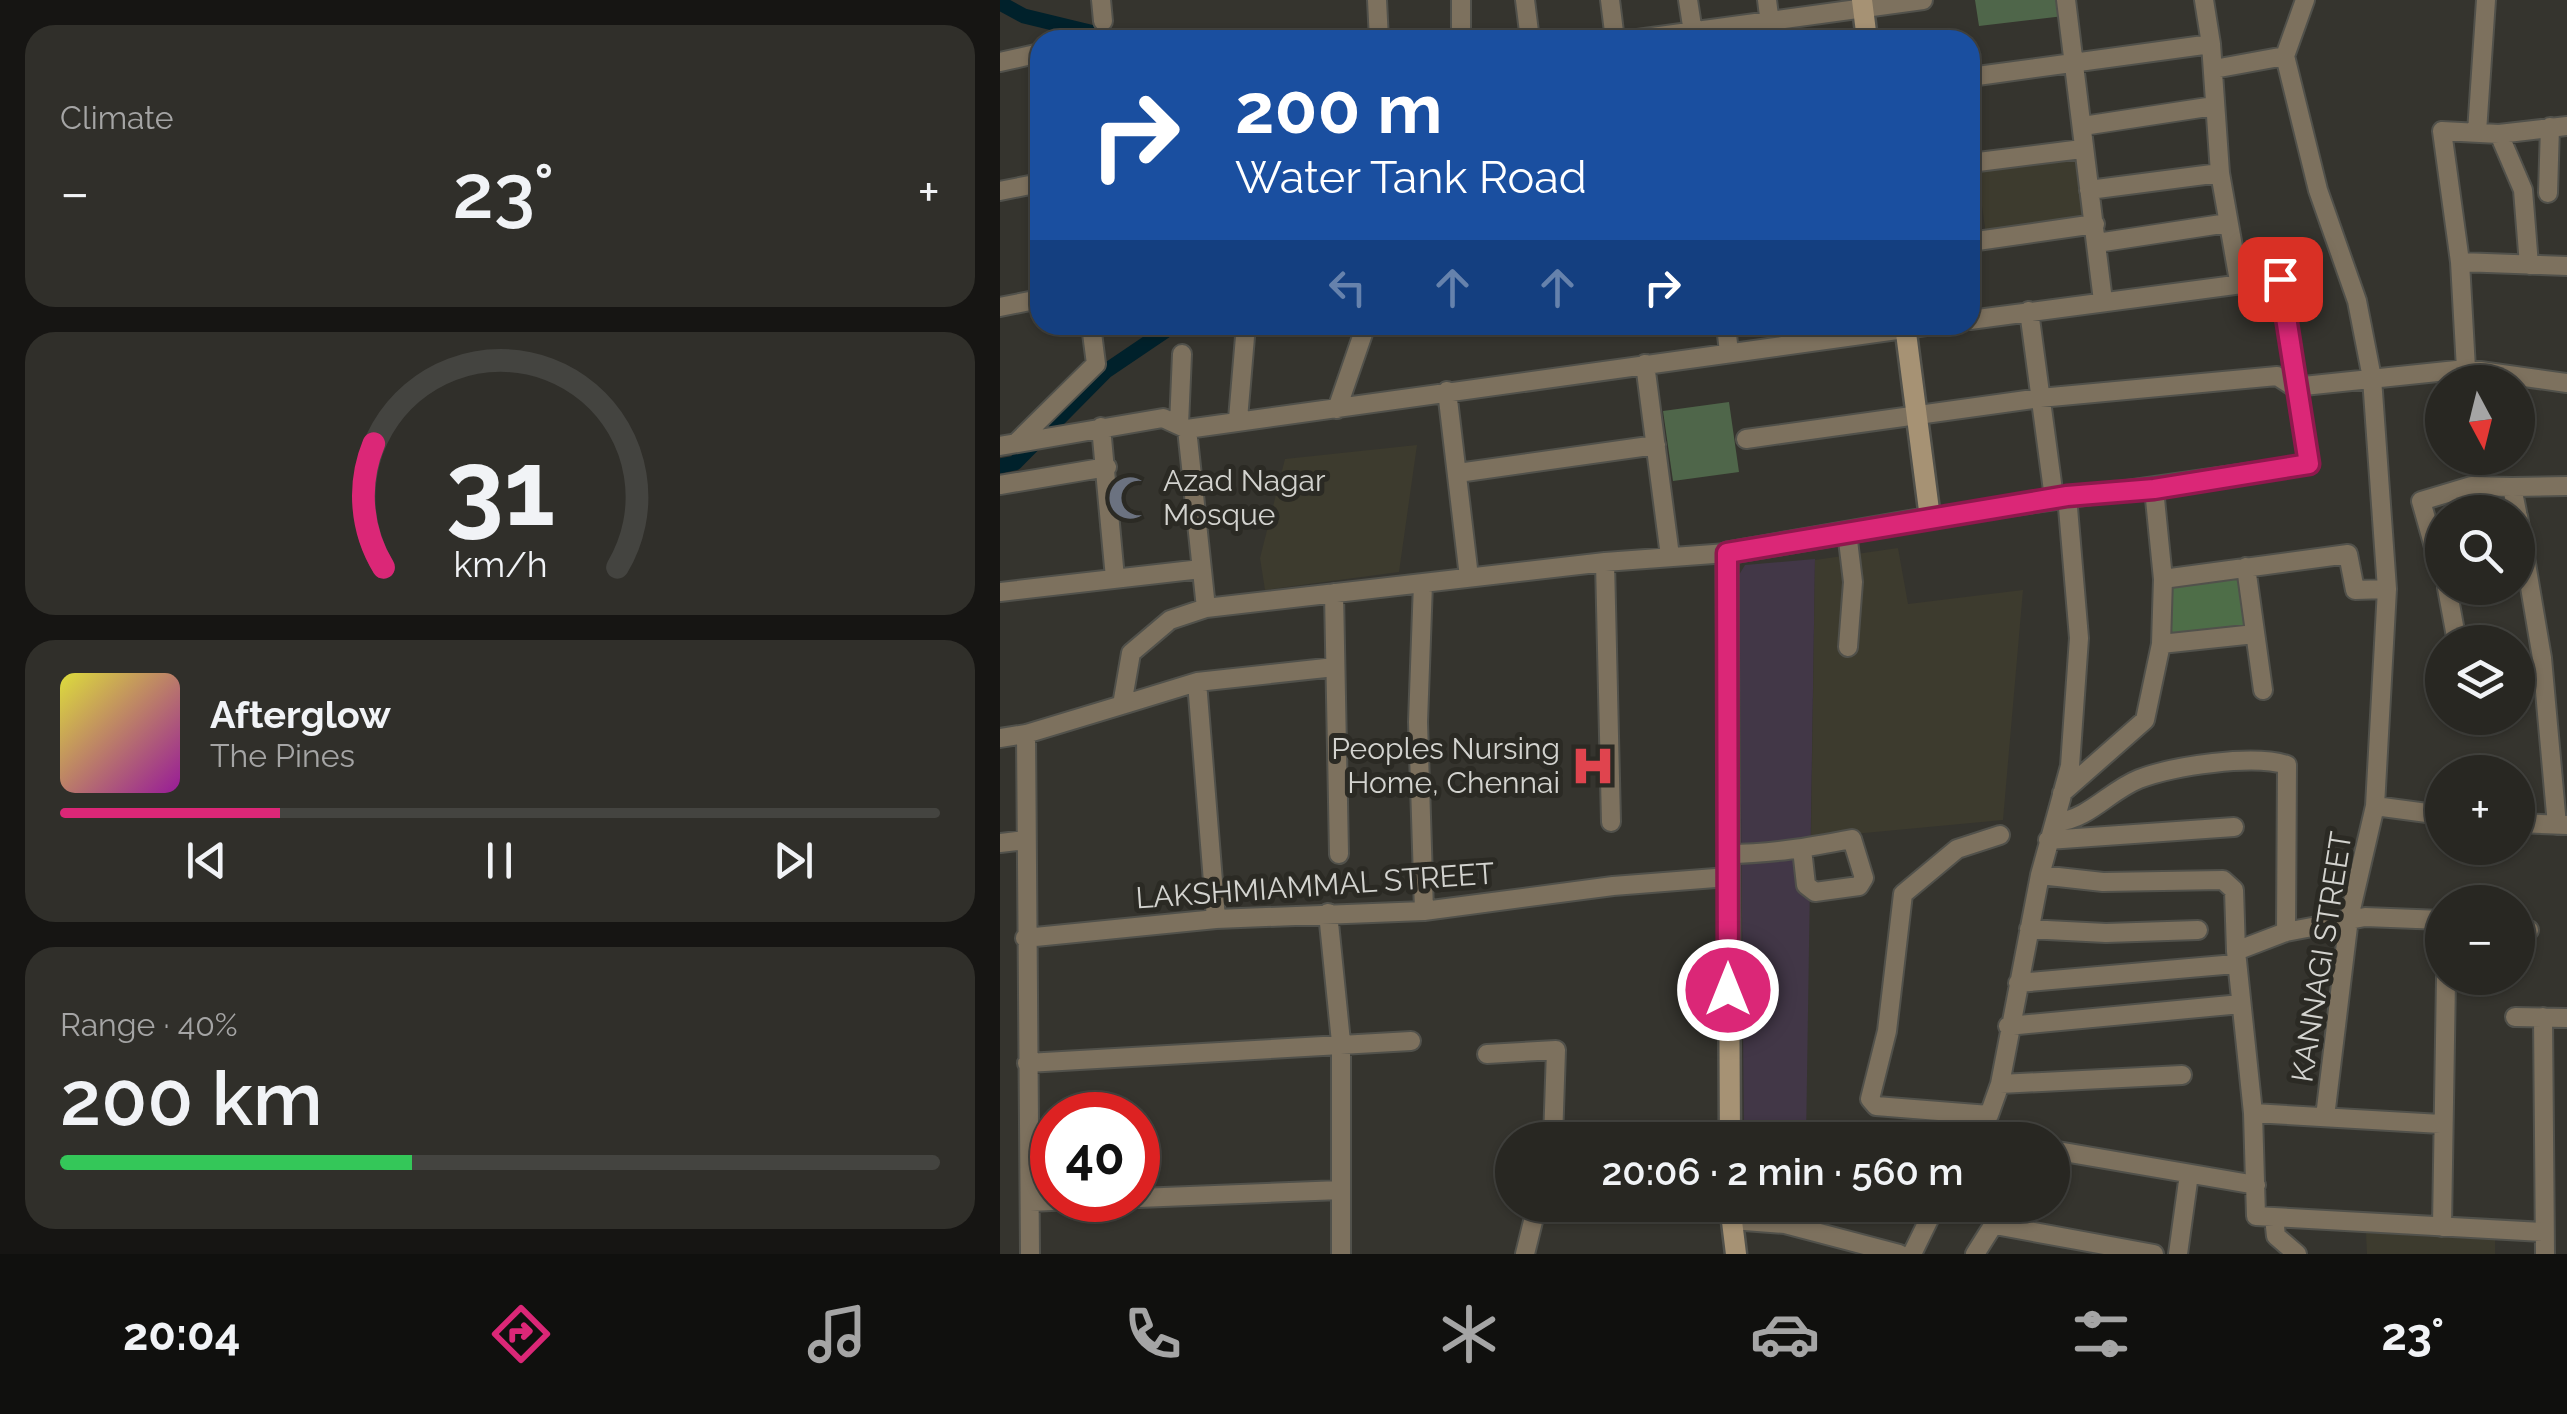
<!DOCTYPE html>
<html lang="en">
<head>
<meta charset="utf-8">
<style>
	body { margin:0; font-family:Raleway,sans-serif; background:#302f2a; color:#f1f3f6; height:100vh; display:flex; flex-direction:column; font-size:38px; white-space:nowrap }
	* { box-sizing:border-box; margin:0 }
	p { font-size:32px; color:#a5a5a5 }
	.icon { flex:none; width:55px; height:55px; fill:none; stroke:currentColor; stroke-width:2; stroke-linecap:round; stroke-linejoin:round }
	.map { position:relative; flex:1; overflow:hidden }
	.sheet { display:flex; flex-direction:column; gap:25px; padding:25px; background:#161513; width:1000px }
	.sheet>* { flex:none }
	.hud { position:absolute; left:30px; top:30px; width:950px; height:305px; border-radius:30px; box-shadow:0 2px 8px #0004,0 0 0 2px #444440; background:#1a4fa0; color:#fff; overflow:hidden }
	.needle { width:65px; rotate:173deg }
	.fabs { position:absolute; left:1425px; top:365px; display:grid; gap:20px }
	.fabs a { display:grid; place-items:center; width:110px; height:110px; border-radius:50%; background:#282722; box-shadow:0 2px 8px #0004,0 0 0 2px #444440; font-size:50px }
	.speed { position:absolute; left:30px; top:1092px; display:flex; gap:20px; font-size:50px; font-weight:700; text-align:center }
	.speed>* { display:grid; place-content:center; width:130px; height:130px; border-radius:50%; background:#282722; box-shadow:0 2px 8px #0004,0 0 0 2px #444440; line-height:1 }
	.speed .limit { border:15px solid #d22; background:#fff; color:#111 }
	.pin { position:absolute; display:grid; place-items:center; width:85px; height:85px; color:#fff; margin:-42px; border-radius:20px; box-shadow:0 5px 15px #0006 }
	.me { position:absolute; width:110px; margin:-55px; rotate:0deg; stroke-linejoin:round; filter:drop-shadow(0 0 8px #0008) }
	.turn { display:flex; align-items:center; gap:35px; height:210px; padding:0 40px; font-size:45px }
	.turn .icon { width:130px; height:130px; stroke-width:2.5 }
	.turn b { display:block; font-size:70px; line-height:85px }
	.lanes { display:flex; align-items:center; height:95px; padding:0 40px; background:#0003; justify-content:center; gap:50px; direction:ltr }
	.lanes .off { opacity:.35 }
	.big { font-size:75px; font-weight:600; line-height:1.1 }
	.sheet .tile { flex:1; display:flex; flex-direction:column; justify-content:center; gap:15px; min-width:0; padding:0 35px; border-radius:30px; background:#302f2a }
	.sheet .dial { align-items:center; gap:0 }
	.dial svg { height:260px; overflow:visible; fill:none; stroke:#444440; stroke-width:7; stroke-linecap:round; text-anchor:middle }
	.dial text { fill:#f1f3f6; stroke:none }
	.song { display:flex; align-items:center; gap:30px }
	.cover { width:120px; height:120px; border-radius:15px; background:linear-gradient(135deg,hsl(60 70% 55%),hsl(300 70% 35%)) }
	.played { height:10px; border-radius:5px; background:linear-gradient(90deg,#db2777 25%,#444440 25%) }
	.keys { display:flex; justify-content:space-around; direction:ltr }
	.heat { display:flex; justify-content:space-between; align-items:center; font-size:55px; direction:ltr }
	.charge { height:15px; border-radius:8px; background:linear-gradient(90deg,#34c759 40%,#444440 0) }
	.trip { position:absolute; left:495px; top:1122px; width:575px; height:100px; border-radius:50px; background:#282722; box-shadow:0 2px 8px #0004,0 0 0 2px #444440; font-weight:600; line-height:100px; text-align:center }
	.tab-bar { display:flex; height:160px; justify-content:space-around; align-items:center; background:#10100e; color:#a5a5a5 }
	.tab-bar .icon { width:70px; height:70px }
	.tab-bar .selected { color:#db2777 }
	.tab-bar b { font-size:45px; color:#f1f3f6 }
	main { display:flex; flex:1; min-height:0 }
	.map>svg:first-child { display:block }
	.commercial { fill:#423747 }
	.built { fill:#3d3b2e }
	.green { fill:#4f664a }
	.forest { fill:#4e6e48 }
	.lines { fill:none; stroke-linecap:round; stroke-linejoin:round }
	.canal { stroke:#00212b; stroke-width:15 }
	.street-casing { stroke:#51514b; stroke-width:22 }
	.secondary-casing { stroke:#51514b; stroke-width:25 }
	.street { stroke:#7d715e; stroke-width:18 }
	.secondary { stroke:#a69274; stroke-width:20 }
	.route-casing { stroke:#8e194d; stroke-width:25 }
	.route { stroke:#db2777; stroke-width:18 }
	.labels { text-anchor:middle; stroke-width:10; stroke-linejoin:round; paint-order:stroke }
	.poi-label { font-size:30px; fill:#d3d3cf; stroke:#2b2a24; text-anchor:start }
	.street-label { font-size:30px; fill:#d3d3cf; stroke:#2b2a24 }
</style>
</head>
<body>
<main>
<section class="sheet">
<div class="tile"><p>Climate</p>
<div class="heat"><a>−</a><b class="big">23°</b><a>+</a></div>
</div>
<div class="tile dial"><svg viewBox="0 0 100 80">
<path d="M14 69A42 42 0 1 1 86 69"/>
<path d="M14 69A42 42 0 0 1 11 31" stroke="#db2777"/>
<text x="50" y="56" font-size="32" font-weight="700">31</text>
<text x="50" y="72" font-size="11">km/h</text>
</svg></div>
<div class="tile">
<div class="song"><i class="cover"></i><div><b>Afterglow</b><p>The Pines</p></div></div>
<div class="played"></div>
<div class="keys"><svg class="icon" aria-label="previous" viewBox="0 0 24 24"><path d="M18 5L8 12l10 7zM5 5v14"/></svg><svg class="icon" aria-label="pause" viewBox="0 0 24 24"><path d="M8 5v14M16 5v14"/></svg><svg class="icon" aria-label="next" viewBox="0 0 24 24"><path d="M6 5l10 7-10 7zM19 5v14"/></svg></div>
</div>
<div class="tile"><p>Range · 40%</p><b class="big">200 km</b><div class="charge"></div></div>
</section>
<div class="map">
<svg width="1567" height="1254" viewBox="0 0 1567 1254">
	<rect width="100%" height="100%" fill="#35342e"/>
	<!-- commercial -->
	<path class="commercial" d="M815,559L806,1140H744L739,575L745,565Z"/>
	<!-- built -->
	<path class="built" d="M1079,156L1087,221L986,235L977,170Z
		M417,445L399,572L265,590L260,558L285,459Z
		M898,548L908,604L1023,590L1003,820L811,838L815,560Z
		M1366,1233L1495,1240V1254H1367Z"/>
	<!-- green -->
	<path class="green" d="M975,0H1062L1064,16L979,26Z
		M729,402L739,472L673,481L663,411Z"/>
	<!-- forest -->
	<path class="forest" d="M1246,570L1253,633L1165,640L1167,579Z"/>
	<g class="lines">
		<!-- canal -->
		<path class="canal" d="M0,3L24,16L123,40
			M0,466L15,463L106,371L174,325"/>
		<!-- street casing -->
		<g class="street-casing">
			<path id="street" d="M101,0L103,21
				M377,0L379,40
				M525,0L530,40
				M610,0L615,40
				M688,0L694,39
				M767,0L772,40
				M1066,0L1103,301
				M1204,0L1211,44
				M1305,0L1285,56L1318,190L1357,301L1372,378L1387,589L1375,806L1349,918L1325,1117
				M461,40V0
				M630,40L923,0
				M0,62L40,53
				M1214,69L1285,56
				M970,77L1211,44L1220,173L1239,281
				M1083,126L1214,106
				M1477,132L1486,0
				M1499,134L1523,190L1529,265
				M970,163L1082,149
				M1089,190L1220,173
				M0,191L40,183
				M1548,193L1550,127
				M970,242L1095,224
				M1097,243L1228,223
				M1460,262L1567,266
				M0,307L40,299
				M1029,311L1054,498
				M726,325L729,353
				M645,364L670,556
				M1466,369L1460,262L1442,131L1499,134L1567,126
				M1294,387L1466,369L1567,383
				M447,391L469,577
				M337,409L366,325
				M238,419L246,325
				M179,425L182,354
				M101,427L115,578
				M187,429L206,608
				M746,439L1040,398L1277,376L1294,387
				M16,443L96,364L91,325
				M0,446L163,418L187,429L933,325
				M458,473L656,445
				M0,485L107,467
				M1517,512L1512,487L1567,486
				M1518,516L1542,658L1557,825
				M930,518L1309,464L1280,279L970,320
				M847,532L853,582L848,647
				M605,562L611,822
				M1246,567L1263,690
				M1442,575L1421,501L1471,486L1512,487
				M1163,579L1348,554L1355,590L1387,589
				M423,583L418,722L424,911
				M1447,588L1457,642
				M0,592L201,569
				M334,593L339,854
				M1161,644L1255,634
				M197,682L216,919
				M122,705L197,682L335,667
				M26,734L30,1254
				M0,738L26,734L122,705L131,653L170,620L206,608L605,562L727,553
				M1062,793L1145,720L1161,644L1163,579L1154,489
				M1375,806L1442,815
				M1057,822C1089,819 1109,791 1139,779C1173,766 1253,754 1287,765L1286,932L1236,951L1253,1113L1256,1216L1544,1232
				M1518,823L1567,825
				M1048,840L1234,827
				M0,843L26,840
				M728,854C771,854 810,847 852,839L864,878L859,886L815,892L806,885L802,849
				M1040,875L1103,882L1223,880L1234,890L1236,951
				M328,913L341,1042V1254
				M1518,928L1529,930
				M1029,929L1106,933L1198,930
				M1286,932L1365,917L1442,920
				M25,938L216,919L424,911L613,886L728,877
				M1018,983L1235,964
				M1515,1017L1567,1018
				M1543,1017L1545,1254
				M1008,1026L1241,1004
				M487,1054L556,1050L553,1140
				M27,1063L411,1041
				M1000,1084L1182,1075
				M1253,1113L1441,1124
				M989,1115L876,1106L870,1099L887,1031L903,894L957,849L1000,835
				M975,1134L1002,1140
				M972,1140L989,1115L1000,1084L1040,875L1070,766L1079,638L1067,496
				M1052,1150L1256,1185
				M138,1198L341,1190
				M30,1202L72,1200
				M1274,1217L1276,1236L1297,1254
				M731,1220L785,1224L899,1254
				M995,1225L1154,1254
				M1442,1227L1446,978
				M525,1254L537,1205
				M912,1254L936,1205
				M975,1254L1006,1205
				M1178,1254L1189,1174"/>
		</g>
		<!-- secondary casing -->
		<g class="secondary-casing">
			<path id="secondary" d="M862,0L867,40
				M730,1140L727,553L930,518L905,325
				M730,1205L736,1254"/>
		</g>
		<!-- street -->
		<use href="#street" class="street"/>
		<!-- secondary -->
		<use href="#secondary" class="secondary"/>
	</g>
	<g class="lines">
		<!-- route casing -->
		<g class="route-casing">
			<path id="route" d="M728,990L727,553L1067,496L1154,489L1309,464L1280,279"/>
		</g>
		<!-- route -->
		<use href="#route" class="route"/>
	</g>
	<!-- icons -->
	<defs>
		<g id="mosque-bare" transform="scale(3.45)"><path d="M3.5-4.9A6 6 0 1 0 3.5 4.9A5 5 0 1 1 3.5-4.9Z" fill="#6b7280" stroke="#2b2a24" stroke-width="2.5" paint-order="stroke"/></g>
		<g id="hospital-bare" transform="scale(3.45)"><path d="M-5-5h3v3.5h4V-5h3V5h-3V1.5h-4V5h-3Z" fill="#e0444e" stroke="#2b2a24" stroke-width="2.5" paint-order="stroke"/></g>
	</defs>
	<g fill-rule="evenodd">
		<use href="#mosque-bare" x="130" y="498"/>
		<use href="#hospital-bare" x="593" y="766"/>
	</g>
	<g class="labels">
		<!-- poi labels -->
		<g class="poi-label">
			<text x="163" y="491">Azad Nagar<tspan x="163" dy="34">Mosque</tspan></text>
			<text x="560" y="759" text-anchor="end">Peoples Nursing<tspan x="560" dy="34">Home, Chennai</tspan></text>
		</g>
		<!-- street labels -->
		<g class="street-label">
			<text transform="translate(315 886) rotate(-4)" y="10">LAKSHMIAMMAL STREET</text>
			<text transform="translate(1322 957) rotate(-81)" y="10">KANNAGI STREET</text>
		</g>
	</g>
</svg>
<div class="fabs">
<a><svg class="needle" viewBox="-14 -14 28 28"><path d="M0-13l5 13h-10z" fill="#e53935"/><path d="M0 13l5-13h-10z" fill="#a5a5a5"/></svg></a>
<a><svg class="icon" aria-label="search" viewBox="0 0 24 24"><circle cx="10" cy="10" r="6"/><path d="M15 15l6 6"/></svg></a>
<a><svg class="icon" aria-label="layers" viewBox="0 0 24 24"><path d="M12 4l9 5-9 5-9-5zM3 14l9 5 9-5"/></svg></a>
<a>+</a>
<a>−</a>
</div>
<div class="speed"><div class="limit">40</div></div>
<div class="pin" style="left:1280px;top:279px;background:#d93025"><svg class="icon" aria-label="arrive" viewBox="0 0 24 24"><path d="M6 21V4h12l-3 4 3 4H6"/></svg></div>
<svg class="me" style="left:728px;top:990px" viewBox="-20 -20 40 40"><circle r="17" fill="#db2777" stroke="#fff" stroke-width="3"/><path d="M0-11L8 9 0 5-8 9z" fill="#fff"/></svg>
<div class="trip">20:06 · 2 min · 560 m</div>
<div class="hud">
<div class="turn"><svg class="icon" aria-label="right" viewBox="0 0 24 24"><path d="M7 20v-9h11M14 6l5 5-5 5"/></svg><div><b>200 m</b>Water Tank Road</div></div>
<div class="lanes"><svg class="icon off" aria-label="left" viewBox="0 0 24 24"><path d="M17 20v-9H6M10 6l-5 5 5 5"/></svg><svg class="icon off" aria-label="ahead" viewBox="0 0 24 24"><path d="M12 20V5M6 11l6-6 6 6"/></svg><svg class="icon off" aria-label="ahead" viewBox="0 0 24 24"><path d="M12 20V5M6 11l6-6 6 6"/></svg><svg class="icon" aria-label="right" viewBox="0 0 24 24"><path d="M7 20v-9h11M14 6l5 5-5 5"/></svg></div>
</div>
</div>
</main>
<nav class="tab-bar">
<b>20:04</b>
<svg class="icon selected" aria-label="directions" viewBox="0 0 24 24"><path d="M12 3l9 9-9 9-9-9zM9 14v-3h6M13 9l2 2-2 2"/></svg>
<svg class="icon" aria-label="music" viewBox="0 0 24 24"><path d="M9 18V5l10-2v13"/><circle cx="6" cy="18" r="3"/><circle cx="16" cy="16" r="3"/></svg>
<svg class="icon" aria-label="phone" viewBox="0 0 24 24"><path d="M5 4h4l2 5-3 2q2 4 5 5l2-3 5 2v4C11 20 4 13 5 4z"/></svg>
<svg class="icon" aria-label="climate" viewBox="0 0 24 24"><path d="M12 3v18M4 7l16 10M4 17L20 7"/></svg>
<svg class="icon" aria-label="car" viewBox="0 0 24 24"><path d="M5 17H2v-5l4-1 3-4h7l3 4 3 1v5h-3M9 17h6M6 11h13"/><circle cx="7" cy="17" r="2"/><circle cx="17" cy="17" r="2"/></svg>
<svg class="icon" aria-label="filters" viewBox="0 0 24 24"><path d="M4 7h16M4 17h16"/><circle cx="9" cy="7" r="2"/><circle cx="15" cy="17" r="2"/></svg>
<b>23°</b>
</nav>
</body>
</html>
